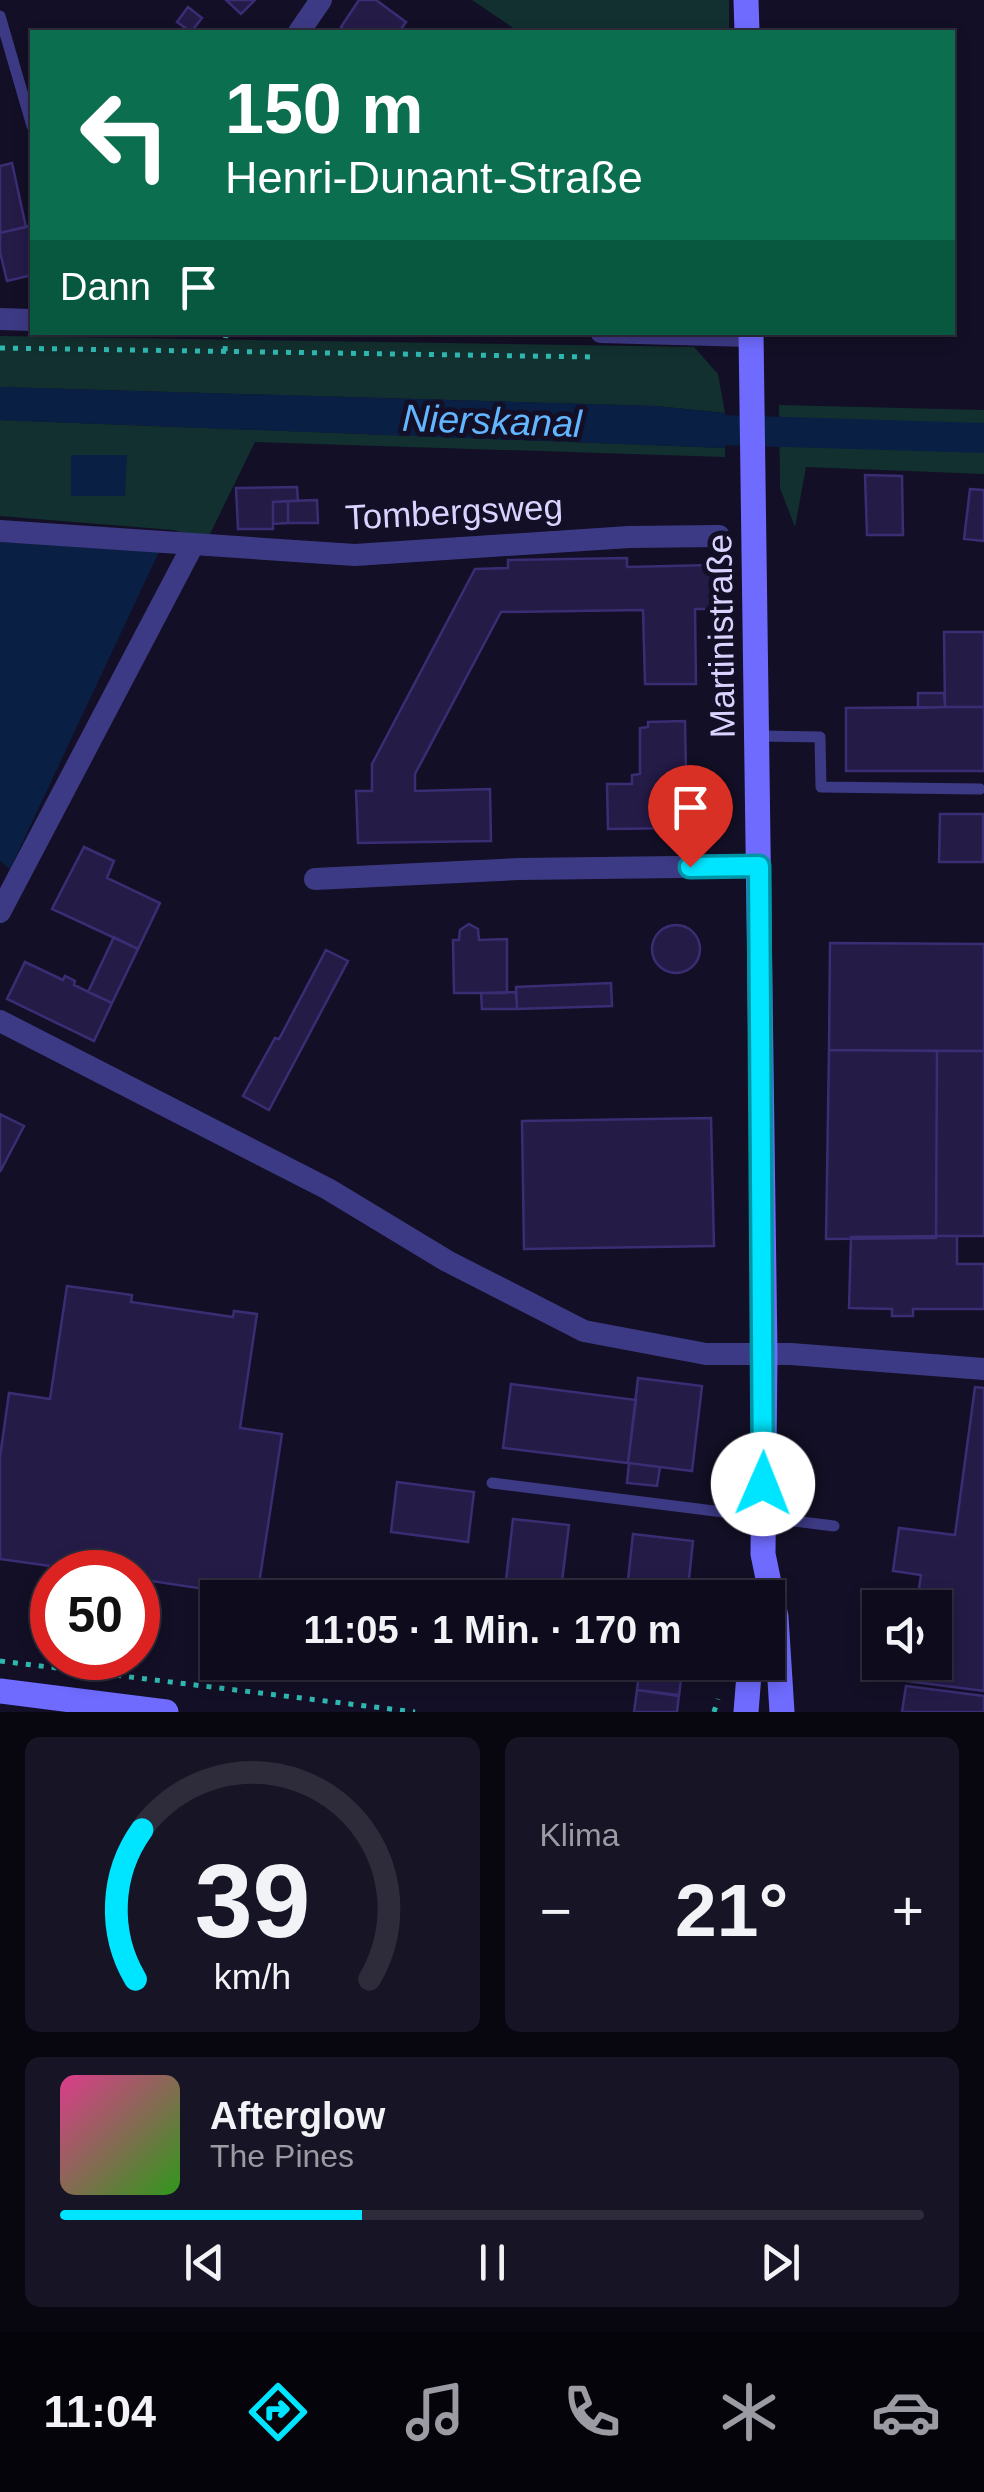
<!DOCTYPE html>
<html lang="de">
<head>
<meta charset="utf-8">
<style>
	body { margin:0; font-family:Arial,sans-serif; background:#171425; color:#f1f3f6; height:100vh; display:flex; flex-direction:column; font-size:38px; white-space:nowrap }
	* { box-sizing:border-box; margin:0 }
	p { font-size:32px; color:#9b9ba3 }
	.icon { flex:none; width:55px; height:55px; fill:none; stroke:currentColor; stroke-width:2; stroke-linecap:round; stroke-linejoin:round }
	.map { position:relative; height:1712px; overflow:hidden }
	.drawer { display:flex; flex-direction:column; gap:25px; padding:25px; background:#08060f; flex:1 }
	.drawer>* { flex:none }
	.guide { position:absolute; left:30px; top:30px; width:925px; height:305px; border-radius:0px; box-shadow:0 5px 15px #0003,0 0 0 2px #2e2b3b; background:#0b6e4f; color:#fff; overflow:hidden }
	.tools { position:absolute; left:862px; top:1590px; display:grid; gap:20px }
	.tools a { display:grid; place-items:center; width:90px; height:90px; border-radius:0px; background:#0e0b1c; box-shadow:0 5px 15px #0003,0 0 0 2px #2e2b3b; font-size:50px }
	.speed { position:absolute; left:30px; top:1550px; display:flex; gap:20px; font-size:50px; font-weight:700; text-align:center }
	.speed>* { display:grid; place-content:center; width:130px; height:130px; border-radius:50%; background:#0e0b1c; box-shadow:0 5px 15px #0003,0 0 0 2px #2e2b3b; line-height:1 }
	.speed .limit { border:15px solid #d22; background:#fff; color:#111 }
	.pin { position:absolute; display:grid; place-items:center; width:85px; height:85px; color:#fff; margin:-102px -42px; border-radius:50% 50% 50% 0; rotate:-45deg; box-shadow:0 0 10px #0007 }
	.pin .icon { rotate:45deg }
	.me { position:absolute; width:110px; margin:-55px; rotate:1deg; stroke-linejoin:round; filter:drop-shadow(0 0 8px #0008) }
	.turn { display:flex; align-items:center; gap:35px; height:210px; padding:0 30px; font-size:45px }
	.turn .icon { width:130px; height:130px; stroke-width:2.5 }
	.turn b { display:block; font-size:70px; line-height:85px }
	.then { display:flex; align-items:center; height:95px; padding:0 30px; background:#0003; gap:20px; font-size:38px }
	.big { font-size:75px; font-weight:600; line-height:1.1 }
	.drawer .widget { flex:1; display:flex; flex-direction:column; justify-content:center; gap:15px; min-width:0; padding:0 35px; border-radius:15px; background:#171425 }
	.drawer .dial { align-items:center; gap:0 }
	.dial svg { height:260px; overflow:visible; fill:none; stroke:#2e2b3b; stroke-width:7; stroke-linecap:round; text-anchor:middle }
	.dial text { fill:#f1f3f6; stroke:none }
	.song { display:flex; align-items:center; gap:30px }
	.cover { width:120px; height:120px; border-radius:15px; background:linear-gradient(135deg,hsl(330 70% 55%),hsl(110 70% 35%)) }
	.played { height:10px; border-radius:5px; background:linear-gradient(90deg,#00e5ff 35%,#2e2b3b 35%) }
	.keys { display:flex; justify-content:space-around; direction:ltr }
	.heat { display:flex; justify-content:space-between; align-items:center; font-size:55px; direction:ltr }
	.drawer .tiles { flex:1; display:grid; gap:25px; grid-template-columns:1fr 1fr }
	.widget:last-child { grid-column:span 2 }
	.trip { position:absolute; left:200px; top:1580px; width:585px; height:100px; border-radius:0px; background:#0e0b1c; box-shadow:0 5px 15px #0003,0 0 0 2px #2e2b3b; font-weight:600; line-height:100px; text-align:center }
	.tabs { display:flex; height:160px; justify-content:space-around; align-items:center; background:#06040b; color:#9b9ba3 }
	.tabs .icon { width:70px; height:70px }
	.tabs .current { color:#00e5ff }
	.tabs b { font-size:45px; color:#f1f3f6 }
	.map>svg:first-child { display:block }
	.green { fill:#12302f }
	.water { fill:#0a1f44 }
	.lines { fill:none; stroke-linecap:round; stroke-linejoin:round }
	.canal { stroke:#0a1f44; stroke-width:30 }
	.building { fill:#241b47; stroke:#3b2d73; stroke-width:2.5 }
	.path { stroke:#2fb8b0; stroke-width:5; stroke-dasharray:5 8; stroke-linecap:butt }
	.service { stroke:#3d3a85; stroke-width:11 }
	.minor { stroke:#3d3a85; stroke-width:22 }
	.secondary { stroke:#6f6bff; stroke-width:25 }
	.route-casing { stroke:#0095a6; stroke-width:25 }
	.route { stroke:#00e5ff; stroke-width:18 }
	.labels { text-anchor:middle; stroke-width:10; stroke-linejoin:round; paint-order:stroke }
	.street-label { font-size:35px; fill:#d9d4ff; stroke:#130f26 }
	.water-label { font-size:38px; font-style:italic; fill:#62b6ff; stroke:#130f26 }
</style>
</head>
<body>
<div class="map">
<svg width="984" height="1712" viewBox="0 0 984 1712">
	<rect width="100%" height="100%" fill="#130f26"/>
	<!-- green -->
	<path class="green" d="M472,0H729V32H519Z
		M0,336L694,347L718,374L725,413L655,406L0,387Z
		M779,405L984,410V474L806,467L795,527L780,488Z
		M0,420L725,448V457L255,442L207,540L173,530L0,516Z"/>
	<!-- water -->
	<path class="water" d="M0,387L655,406L725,413V448L0,420Z
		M71,455H127L125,496H71Z
		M0,542L159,552L10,869L0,861Z"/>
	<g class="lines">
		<!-- canal -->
		<path class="canal" d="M688,429L984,438"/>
	</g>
	<!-- building -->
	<path class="building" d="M226,0H255L241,14Z
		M359,0H376L406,22L399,32H348L341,27Z
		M188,7L202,18L191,32L177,22Z
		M12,163L26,227L0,233V166Z
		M32,225V275L7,281L0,252V233Z
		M865,475L902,476L903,535H867Z
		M297,487L298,501L273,502V529H238L236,488Z
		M970,489L984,490V541L964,539Z
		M317,500L318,523H288V501Z
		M288,501V523L273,524V502Z
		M627,558V567L711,565L712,609H695L696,684H645L643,610L501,612L415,774V791L490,789L491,841L358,843L356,791H372V764L475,569L508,568V560Z
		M944,632H984V707H945Z
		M918,693H944L945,707L918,708Z
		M945,707H984V771H846V708Z
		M685,721L686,775H677V783H686L687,828L608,829L607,784H632V775L640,774V728L648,727V722Z
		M940,814H983V862H939Z
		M84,847L114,861L107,878L160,903L138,949L52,909Z
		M469,924L478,929L479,940L507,939V993H454L453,940H459L460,930Z
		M652 949a24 24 0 1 1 48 0a24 24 0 1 1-48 0Z
		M114,937L138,949L112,1003L88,992Z
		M830,943L984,944V1051L829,1050Z
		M326,950L348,961L269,1110L243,1096L275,1038L279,1039Z
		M25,962L63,980L65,976L75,981L74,985L112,1003L94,1041L7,999Z
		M611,983L612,1006L517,1009L516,987Z
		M516,992L517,1009H482L481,993Z
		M829,1050L937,1051L936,1238L826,1239Z
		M937,1051H984V1236H936Z
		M0,1114L24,1126L0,1172Z
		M711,1118L714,1246L524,1249L522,1121Z
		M936,1236H957V1264H984V1309H913V1316H892V1309L849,1308L851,1237Z
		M67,1286L132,1295L131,1302L233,1317L234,1311L257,1314L240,1428L282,1434L257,1597L138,1579V1572H93L0,1559V1457L9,1393L50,1399Z
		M638,1378L702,1386L692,1471L628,1463Z
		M511,1384L636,1400L628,1463L503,1448Z
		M975,1387L984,1388V1691L906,1681L909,1662H935V1608H916L921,1575L893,1571L899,1528L955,1535Z
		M629,1463L660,1467L657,1486L627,1483Z
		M397,1482L474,1492L468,1542L391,1532Z
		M513,1519L569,1525L560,1598H504Z
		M633,1534L693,1541L687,1598H626Z
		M640,1662H683L679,1696L637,1690Z
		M906,1686L984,1696V1712H902Z
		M637,1690L679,1695L677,1712H634Z"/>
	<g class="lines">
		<!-- path -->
		<path class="path" d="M0,348L594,357
			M225,351L226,332
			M0,1661L415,1712
			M714,1712L718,1699"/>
		<!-- service -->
		<path class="service" d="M0,16L32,126
			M757,736L820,737L821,787L980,789
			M492,1483L834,1526"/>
		<!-- minor -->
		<path class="minor" d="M299,32L321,0
			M0,319L32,320
			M601,332L751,336
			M0,531L355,555L629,537L719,536
			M315,879L519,869L759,866
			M0,912L193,545
			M0,1021L328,1189L447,1261L584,1331L706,1354H791L984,1369"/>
		<!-- secondary -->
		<path class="secondary" d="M746,0L747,32
			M751,332L765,1354L763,1554L776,1617L782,1712
			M0,1691L166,1712
			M746,1712L750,1662"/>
	</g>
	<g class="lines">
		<!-- route casing -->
		<g class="route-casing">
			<path id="route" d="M690,867L759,866L763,1484"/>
		</g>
		<!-- route -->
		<use href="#route" class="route"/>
	</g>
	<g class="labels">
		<!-- street labels -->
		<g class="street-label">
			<text transform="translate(454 512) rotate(-3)" y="12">Tombergsweg</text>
			<text transform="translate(721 636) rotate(-91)" y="12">Martinistraße</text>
		</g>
		<!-- water labels -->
		<g class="water-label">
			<text transform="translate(492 421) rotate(2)" y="13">Nierskanal</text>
		</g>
	</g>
</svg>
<div class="tools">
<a><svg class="icon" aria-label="sound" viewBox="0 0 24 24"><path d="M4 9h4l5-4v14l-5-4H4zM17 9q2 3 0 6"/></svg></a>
</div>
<div class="speed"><div class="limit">50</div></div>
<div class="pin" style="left:690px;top:867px;background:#d93025"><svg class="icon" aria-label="arrive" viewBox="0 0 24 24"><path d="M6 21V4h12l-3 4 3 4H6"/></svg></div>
<svg class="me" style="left:763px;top:1484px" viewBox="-20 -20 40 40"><circle r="19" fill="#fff"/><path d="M0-13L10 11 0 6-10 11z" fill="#00e5ff"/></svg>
<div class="trip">11:05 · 1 Min. · 170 m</div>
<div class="guide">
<div class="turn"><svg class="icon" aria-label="left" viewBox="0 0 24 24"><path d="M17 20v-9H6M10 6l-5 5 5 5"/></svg><div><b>150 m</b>Henri-Dunant-Straße</div></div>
<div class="then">Dann<svg class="icon" aria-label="arrive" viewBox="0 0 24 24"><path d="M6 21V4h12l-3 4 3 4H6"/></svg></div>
</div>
</div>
<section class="drawer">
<div class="tiles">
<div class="widget dial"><svg viewBox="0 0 100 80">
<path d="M14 69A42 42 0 1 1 86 69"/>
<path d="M14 69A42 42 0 0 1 16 23" stroke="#00e5ff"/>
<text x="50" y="56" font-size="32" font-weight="700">39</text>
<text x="50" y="72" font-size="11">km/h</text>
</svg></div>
<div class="widget"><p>Klima</p>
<div class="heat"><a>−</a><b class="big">21°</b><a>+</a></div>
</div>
<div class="widget">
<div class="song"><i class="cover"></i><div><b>Afterglow</b><p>The Pines</p></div></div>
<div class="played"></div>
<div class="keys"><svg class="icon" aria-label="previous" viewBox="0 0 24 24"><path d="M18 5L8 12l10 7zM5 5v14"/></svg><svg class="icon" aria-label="pause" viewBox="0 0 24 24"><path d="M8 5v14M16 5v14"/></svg><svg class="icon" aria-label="next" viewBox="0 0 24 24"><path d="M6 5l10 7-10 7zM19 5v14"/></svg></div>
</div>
</div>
</section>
<nav class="tabs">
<b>11:04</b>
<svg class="icon current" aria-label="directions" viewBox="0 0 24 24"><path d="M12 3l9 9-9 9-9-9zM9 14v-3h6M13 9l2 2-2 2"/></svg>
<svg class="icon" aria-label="music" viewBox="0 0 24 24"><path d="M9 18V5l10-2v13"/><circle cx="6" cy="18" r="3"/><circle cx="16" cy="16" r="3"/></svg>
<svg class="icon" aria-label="phone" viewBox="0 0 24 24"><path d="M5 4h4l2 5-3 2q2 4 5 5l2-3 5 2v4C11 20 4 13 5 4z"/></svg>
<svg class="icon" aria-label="climate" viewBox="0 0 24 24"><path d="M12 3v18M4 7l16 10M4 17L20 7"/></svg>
<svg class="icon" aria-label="car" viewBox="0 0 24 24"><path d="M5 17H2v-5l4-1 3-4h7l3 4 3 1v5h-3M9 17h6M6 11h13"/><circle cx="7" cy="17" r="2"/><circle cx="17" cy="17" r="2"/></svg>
</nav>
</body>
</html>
